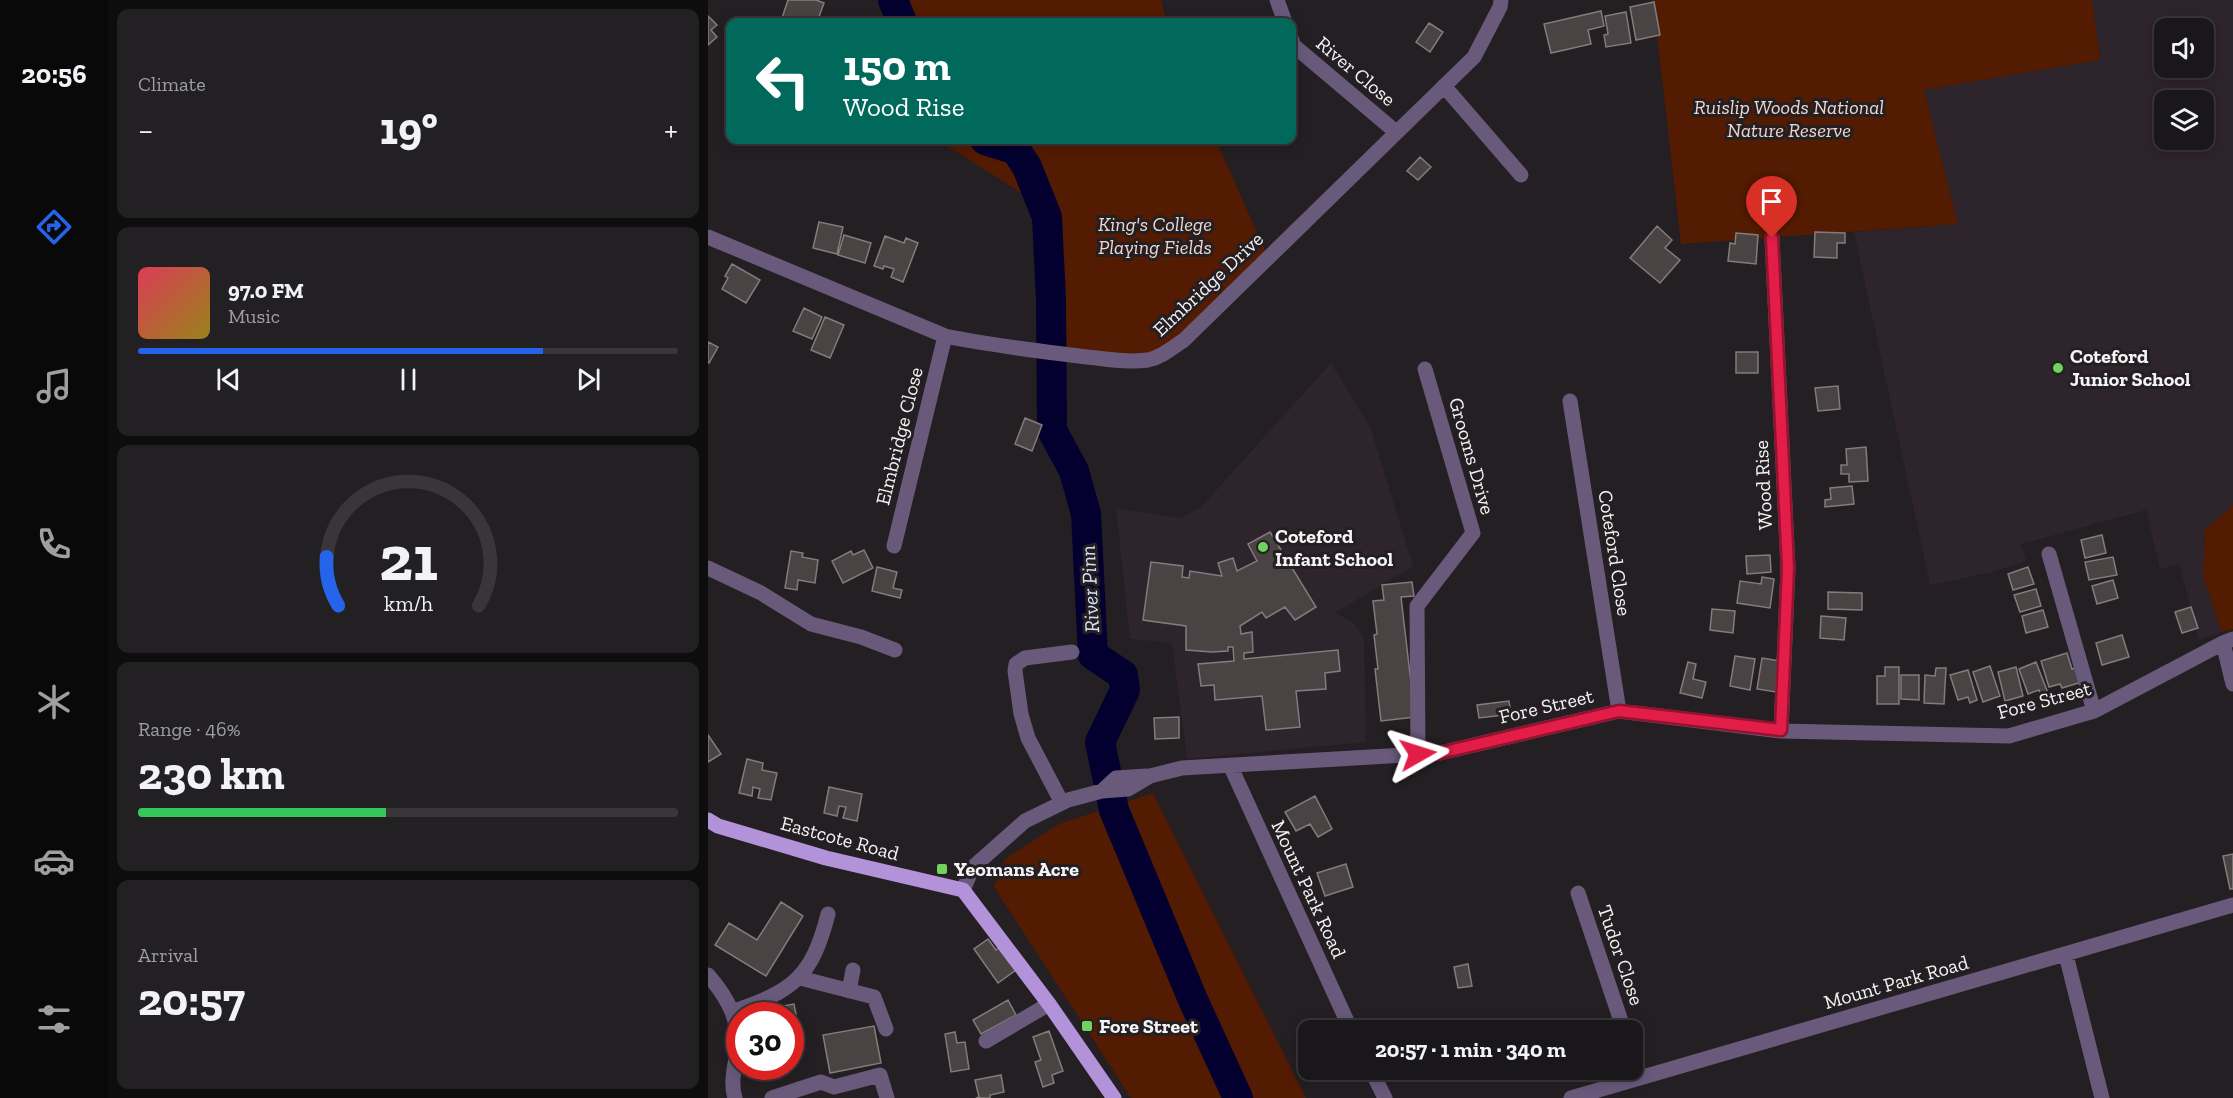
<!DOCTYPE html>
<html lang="en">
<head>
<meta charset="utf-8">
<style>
	body { margin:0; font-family:"Zilla Slab",serif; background:#232023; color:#f1f3f6; height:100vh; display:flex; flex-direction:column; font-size:22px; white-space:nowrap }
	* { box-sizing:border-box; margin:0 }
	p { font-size:20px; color:#9f9fa2 }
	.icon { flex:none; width:33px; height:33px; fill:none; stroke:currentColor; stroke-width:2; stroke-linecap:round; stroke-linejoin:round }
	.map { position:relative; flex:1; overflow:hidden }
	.panel { display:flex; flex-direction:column; gap:9px; padding:9px; background:#0e0d0e; width:600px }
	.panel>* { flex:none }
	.top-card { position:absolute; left:18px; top:18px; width:570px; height:126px; border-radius:12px; box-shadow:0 3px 15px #0003,0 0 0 2px #383639; background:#00695c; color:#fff; overflow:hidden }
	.fabs { position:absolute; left:1446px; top:18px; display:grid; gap:12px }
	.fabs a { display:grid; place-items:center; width:60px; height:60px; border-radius:12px; background:#1a171a; box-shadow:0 3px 15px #0003,0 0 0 2px #383639; font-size:30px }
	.speed { position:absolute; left:18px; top:1002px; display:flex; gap:12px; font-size:30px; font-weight:700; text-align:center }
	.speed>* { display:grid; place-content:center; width:78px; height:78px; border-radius:50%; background:#1a171a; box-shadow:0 3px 15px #0003,0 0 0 2px #383639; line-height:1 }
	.speed .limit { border:9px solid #d22; background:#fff; color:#111 }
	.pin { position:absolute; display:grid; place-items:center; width:51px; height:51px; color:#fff; margin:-62px -26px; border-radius:50% 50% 50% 0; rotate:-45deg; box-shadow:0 0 6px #0007 }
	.pin .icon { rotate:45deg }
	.me { position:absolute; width:66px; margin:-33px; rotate:84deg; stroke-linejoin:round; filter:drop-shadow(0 0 4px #0008) }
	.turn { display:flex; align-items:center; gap:21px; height:126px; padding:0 18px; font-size:27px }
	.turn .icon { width:78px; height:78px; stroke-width:2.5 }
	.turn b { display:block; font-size:42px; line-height:51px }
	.big { font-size:45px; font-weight:700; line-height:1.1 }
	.panel .tile { flex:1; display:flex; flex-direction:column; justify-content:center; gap:9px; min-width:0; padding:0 21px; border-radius:12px; background:#232023 }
	.panel .dial { align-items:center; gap:0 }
	.dial svg { height:156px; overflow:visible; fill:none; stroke:#383639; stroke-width:7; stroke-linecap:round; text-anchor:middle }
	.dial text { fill:#f1f3f6; stroke:none }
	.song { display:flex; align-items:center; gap:18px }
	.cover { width:72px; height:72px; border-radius:9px; background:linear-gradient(135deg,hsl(350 70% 55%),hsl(50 70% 35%)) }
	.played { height:6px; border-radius:3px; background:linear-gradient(90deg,#2563eb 75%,#383639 75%) }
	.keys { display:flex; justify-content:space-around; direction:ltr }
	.heat { display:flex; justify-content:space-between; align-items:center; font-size:33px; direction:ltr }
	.charge { height:9px; border-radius:4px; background:linear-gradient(90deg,#34c759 46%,#383639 0) }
	.trip { position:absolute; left:590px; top:1020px; width:345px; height:60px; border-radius:12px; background:#1a171a; box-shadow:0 3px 15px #0003,0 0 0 2px #383639; font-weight:700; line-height:60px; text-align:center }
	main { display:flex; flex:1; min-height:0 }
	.tab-bar { display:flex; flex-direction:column; width:108px; justify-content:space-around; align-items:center; background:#0a090a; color:#9f9fa2 }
	.tab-bar .icon { width:42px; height:42px }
	.tab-bar .selected { color:#2563eb }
	.tab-bar b { font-size:27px; color:#f1f3f6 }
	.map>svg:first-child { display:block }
	.built { fill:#2e242b; fill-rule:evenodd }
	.green { fill:#531b01 }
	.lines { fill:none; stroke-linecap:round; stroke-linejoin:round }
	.river { stroke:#03002f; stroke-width:30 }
	.building { fill:#494343; stroke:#837b7c; stroke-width:1.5 }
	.minor { stroke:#695a7c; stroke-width:15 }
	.major { stroke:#b293da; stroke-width:15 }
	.route-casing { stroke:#92132f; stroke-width:15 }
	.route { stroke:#e11d48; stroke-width:10 }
	.poi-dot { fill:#72d25e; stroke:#231f22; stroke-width:2 }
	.labels { text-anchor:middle; stroke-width:6; stroke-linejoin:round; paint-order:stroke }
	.street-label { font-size:20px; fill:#f6f3f5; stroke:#231f22 }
	.park-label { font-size:20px; font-style:italic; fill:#efd6cd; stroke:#231f22 }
	.poi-label { font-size:20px; font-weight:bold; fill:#f6f3f5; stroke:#231f22; text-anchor:start }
	.water-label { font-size:21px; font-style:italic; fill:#dae1f7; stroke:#231f22 }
</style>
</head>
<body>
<main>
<nav class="tab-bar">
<b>20:56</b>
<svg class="icon selected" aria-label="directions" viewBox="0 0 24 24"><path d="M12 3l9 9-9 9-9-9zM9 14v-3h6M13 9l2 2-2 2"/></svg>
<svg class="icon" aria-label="music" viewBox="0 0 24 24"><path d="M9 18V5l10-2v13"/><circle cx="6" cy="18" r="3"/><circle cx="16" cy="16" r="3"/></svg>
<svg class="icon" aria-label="phone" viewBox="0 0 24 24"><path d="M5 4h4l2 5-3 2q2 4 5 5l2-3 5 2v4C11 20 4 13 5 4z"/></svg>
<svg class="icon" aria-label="climate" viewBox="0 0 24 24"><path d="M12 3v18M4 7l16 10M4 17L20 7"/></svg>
<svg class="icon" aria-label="car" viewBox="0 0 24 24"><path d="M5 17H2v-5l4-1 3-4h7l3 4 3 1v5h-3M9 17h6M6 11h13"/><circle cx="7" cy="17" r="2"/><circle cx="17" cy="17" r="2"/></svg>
<svg class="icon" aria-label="filters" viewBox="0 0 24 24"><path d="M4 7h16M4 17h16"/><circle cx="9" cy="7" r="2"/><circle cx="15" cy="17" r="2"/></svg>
</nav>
<section class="panel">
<div class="tile"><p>Climate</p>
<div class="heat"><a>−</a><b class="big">19°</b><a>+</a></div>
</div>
<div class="tile">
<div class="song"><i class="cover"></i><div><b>97.0 FM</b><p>Music</p></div></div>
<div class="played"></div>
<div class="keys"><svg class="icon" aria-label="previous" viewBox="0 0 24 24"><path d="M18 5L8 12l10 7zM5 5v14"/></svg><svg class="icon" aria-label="pause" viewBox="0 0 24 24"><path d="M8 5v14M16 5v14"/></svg><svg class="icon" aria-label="next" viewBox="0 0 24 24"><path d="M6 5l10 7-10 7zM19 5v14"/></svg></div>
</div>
<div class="tile dial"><svg viewBox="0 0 100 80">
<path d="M14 69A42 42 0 1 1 86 69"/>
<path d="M14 69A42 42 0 0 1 8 44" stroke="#2563eb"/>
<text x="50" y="56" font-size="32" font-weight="700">21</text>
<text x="50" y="72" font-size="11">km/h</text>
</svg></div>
<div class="tile"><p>Range · 46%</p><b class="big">230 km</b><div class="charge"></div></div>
<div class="tile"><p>Arrival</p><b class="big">20:57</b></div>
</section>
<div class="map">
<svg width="1525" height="1098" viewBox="0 0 1525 1098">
	<rect width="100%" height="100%" fill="#231f22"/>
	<!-- built -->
	<path class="built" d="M1384,0H1525V505L1497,530L1495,576L1514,632L1491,640L1471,564L1452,569L1438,510L1313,544L1318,561L1285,572L1222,585L1146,232L1250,224L1216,90L1392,60ZM1456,28H1496V68H1456ZM1456,100H1496V140H1456Z
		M623,363L663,429L705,566L627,613L645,622L656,638L658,742L479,759L464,643L422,639L408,508L472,518L493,507Z"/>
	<!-- green -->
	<path class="green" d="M172,0H453L459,22H180Z
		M945,0H1384L1392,60L1216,90L1250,224L973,244Z
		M230,140H508L560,257L455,355H353V218Z
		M1525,505V629L1514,632L1495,576L1497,530Z
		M445,793L598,1098H423L286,887L297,859L351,824Z"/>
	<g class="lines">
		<!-- river -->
		<path class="river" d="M185,0L194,22
			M277,140L308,150L319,167L339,217L343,300L344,430L366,471L378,514L385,655L415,675L417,690L392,742L406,810L485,1000L530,1098"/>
	</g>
	<!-- building -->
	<path class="building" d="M80,0H108L116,3L109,22L73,21Z
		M946,2L952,35L928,40L922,7Z
		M893,11L896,26L880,30L883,44L843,53L836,24Z
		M918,12L923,43L898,47L896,35L900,34L897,16Z
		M0,16L9,25L3,30L9,37L0,45Z
		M721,23L735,32L722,52L708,42Z
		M712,157L723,167L710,180L699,171Z
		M111,222L135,227L129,254L105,248Z
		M949,226L964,240L957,248L972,260L952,283L922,258Z
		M1107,232L1137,233V243H1129V258L1106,257Z
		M1028,233L1050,235L1048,264L1020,261L1022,243L1027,244Z
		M136,235L163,243L157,263L130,255Z
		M177,236L196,243L198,238L210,243L195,282L183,277L186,269L176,266L175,269L166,266Z
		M24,264L52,280L38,303L14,289L20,278L17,276Z
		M96,308L114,317L104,339L85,331Z
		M117,317L136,325L122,358L103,350Z
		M0,342L10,347L1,363H0Z
		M1028,352H1050V373H1028Z
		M1130,386L1132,409L1110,411L1107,388Z
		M317,418L334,425L324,451L307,444Z
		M1158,447L1160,481L1141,482V474H1133V465H1139L1138,449Z
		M1144,486L1146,504L1117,507V500L1123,499L1122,488Z
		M562,532L608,607L587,620L577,607L558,618L554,612L532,626L533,634L544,632L545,652L536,653V659L630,650L632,671L617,673L618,689L588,691L592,727L558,730L554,696L507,700L506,685L493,686L490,664L526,661L525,647H520V651L504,652L478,650V626L435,620L443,562L475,566L474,577L481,578L482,571L514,576L510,563L525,558L529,571L549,561L540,544Z
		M1394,535L1398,553L1377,558L1373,540Z
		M156,550L165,568L135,583L124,561L143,551L145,555Z
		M83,551L95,553L94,557L110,560L107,583L90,580L89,590L77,588Z
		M1062,555L1063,572L1039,574L1038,556Z
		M1405,557L1409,575L1381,580L1377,562Z
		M169,567L189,572L185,588L194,590L192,598L164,591Z
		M1320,567L1326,584L1305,590L1300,574Z
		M1054,577L1066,579L1062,608L1029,603L1032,581L1053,584Z
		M1405,580L1410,598L1389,604L1384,586Z
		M704,582L706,596L693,597L707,717L673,721L667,669H670L666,635L669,634L665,601L676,600L674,585Z
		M1328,589L1333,606L1312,612L1306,595Z
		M1120,592L1154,593V610L1120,609Z
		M1483,607L1490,628L1474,633L1467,612Z
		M1004,609L1027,611L1025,633L1002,630Z
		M1335,610L1340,627L1318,633L1314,616Z
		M1113,616L1138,618L1136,640L1112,638Z
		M1414,635L1421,657L1394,665L1388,643Z
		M1359,653L1364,669L1370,667L1374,682L1354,688L1352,684L1341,687L1333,661Z
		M1027,656L1047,659L1042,690L1022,686Z
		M1054,658L1072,661L1068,692L1049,689Z
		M980,662L988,664L985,679L998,682L994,698L972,693Z
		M1328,662L1340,693L1333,696L1331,690L1320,694L1311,669Z
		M1282,666L1292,696L1275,702L1265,672Z
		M1177,667H1191V704H1169V676H1177Z
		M1308,667L1315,696L1297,701L1290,672Z
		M1228,668H1238L1236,704L1216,703L1217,675L1227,676Z
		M1260,670L1269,700L1262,703L1260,697L1250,700L1242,675Z
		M1193,675H1211V700L1193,699Z
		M801,701L803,714L771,718L769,705Z
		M471,717V738L447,739L446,718Z
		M0,735L13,754L0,762Z
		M39,759L55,763L54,770L69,773L63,800L50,798L52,789L45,787L44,796L31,793Z
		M121,787L154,794L149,821L135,818L138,807L131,806L129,816L116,813Z
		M607,796L624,829L610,837L602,824L588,831L577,812Z
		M1525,854V889H1522L1515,856Z
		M638,864L645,887L617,896L609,873Z
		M73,902L95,916L58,976L7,945L21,923L49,940Z
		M280,939L288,950L292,947L308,970L290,983L266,949Z
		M760,964L764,986L750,988L746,967Z
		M300,1000L308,1015L273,1034L265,1020Z
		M86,1004L90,1025L82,1026V1016H50L49,1010Z
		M907,1018L911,1030H878V1028Z
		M711,1023L713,1030H684Z
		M166,1026L173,1063L122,1073L115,1035Z
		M341,1031L355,1071L344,1075L346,1083L335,1087L327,1062L333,1060L325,1037Z
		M247,1032L249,1043L257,1042L261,1069L243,1072L237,1034Z
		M293,1075L296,1092L282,1095V1098H268L271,1097L267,1080Z"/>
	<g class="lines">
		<!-- minor -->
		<path class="minor" d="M569,0L577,22
			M584,40L585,45L688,132
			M736,86L813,175
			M0,237L237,336C285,346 332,351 379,357C398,359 421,363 440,360C454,357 464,348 476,340L766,57L792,7L793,0
			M1064,238L1080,568L1073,731
			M862,401L911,711
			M186,546L237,336
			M1341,554L1386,711
			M0,568L53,593L103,624L153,637L187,650
			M1515,643L1525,684
			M710,754L709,606L765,533L717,369
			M522,765L643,1030
			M394,791L408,778L439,776
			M354,803L320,738L313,714L307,671L308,664L317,658L364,652
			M255,890L265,867L317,821L360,800L394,791L420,789L442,776L474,768L732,753L911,711L1073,731L1301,736L1386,711L1515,643L1525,639
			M870,893L916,1030
			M1358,955L1394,1098
			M0,975C19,997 33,1021 29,1051C27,1067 22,1082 27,1098
			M92,978L166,997L178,1029
			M141,991L145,970
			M26,1011C85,991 104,977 120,914
			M278,1041L341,1004
			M924,1054L932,1078
			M663,1070L677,1098
			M64,1098L113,1082L126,1087L172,1075L179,1098
			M863,1098L1525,905"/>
		<!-- major -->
		<path class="major" d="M0,820L10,826L118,858L255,890L341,1004L406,1098"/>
	</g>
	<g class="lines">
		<!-- route casing -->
		<g class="route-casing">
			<path id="route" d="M710,754L732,753L911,711L1073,730L1080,568L1064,238"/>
		</g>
		<!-- route -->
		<use href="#route" class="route"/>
	</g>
	<!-- markers -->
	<g class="poi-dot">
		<circle cx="1350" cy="368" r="6"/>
		<circle cx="555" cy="547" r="6"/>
		<rect x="228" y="863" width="12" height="12" rx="3"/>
		<rect x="373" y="1020" width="12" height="12" rx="3"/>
	</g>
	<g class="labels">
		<!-- street labels -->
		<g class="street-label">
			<text transform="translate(648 71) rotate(40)" y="7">River Close</text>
			<text transform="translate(500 284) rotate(-43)" y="7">Elmbridge Drive</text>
			<text transform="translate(191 436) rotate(-76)" y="7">Elmbridge Close</text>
			<text transform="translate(764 456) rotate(74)" y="7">Grooms Drive</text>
			<text transform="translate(1055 485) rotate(-93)" y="7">Wood Rise</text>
			<text transform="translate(907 553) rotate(81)" y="7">Coteford Close</text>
			<text transform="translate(1336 700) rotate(-15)" y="7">Fore Street</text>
			<text transform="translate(838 706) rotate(-13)" y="7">Fore Street</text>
			<text transform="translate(132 838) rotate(15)" y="7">Eastcote Road</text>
			<text transform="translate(601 889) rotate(65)" y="7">Mount Park Road</text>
			<text transform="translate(913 955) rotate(71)" y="7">Tudor Close</text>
			<text transform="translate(1188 982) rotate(-16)" y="7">Mount Park Road</text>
		</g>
		<!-- park labels -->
		<g class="park-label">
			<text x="1081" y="114">Ruislip Woods National<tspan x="1081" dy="23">Nature Reserve</tspan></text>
			<text x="447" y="231">King's College<tspan x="447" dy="23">Playing Fields</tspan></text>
		</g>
		<!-- poi labels -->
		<g class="poi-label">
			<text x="1362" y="363">Coteford<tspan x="1362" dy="23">Junior School</tspan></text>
			<text x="567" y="543">Coteford<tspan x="567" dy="23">Infant School</tspan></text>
			<text x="246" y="876">Yeomans Acre</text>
			<text x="391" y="1033">Fore Street</text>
		</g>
		<!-- water labels -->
		<g class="water-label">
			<text transform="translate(382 589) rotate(-93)" y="7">River Pinn</text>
		</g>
	</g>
</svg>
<div class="fabs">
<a><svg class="icon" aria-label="sound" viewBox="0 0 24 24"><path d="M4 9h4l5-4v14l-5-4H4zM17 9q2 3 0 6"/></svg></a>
<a><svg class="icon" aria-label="layers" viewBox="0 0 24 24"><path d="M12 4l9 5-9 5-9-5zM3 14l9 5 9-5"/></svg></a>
</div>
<div class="speed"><div class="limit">30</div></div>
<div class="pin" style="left:1064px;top:238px;background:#d93025"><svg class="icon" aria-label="arrive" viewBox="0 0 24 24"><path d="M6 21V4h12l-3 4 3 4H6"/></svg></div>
<svg class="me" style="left:710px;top:754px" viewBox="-20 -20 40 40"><path d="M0-17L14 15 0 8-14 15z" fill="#e11d48" stroke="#fff" stroke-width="4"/></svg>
<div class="trip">20:57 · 1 min · 340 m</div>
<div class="top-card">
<div class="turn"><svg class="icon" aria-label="left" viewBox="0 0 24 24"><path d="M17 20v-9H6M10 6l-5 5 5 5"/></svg><div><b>150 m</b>Wood Rise</div></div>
</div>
</div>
</main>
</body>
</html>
